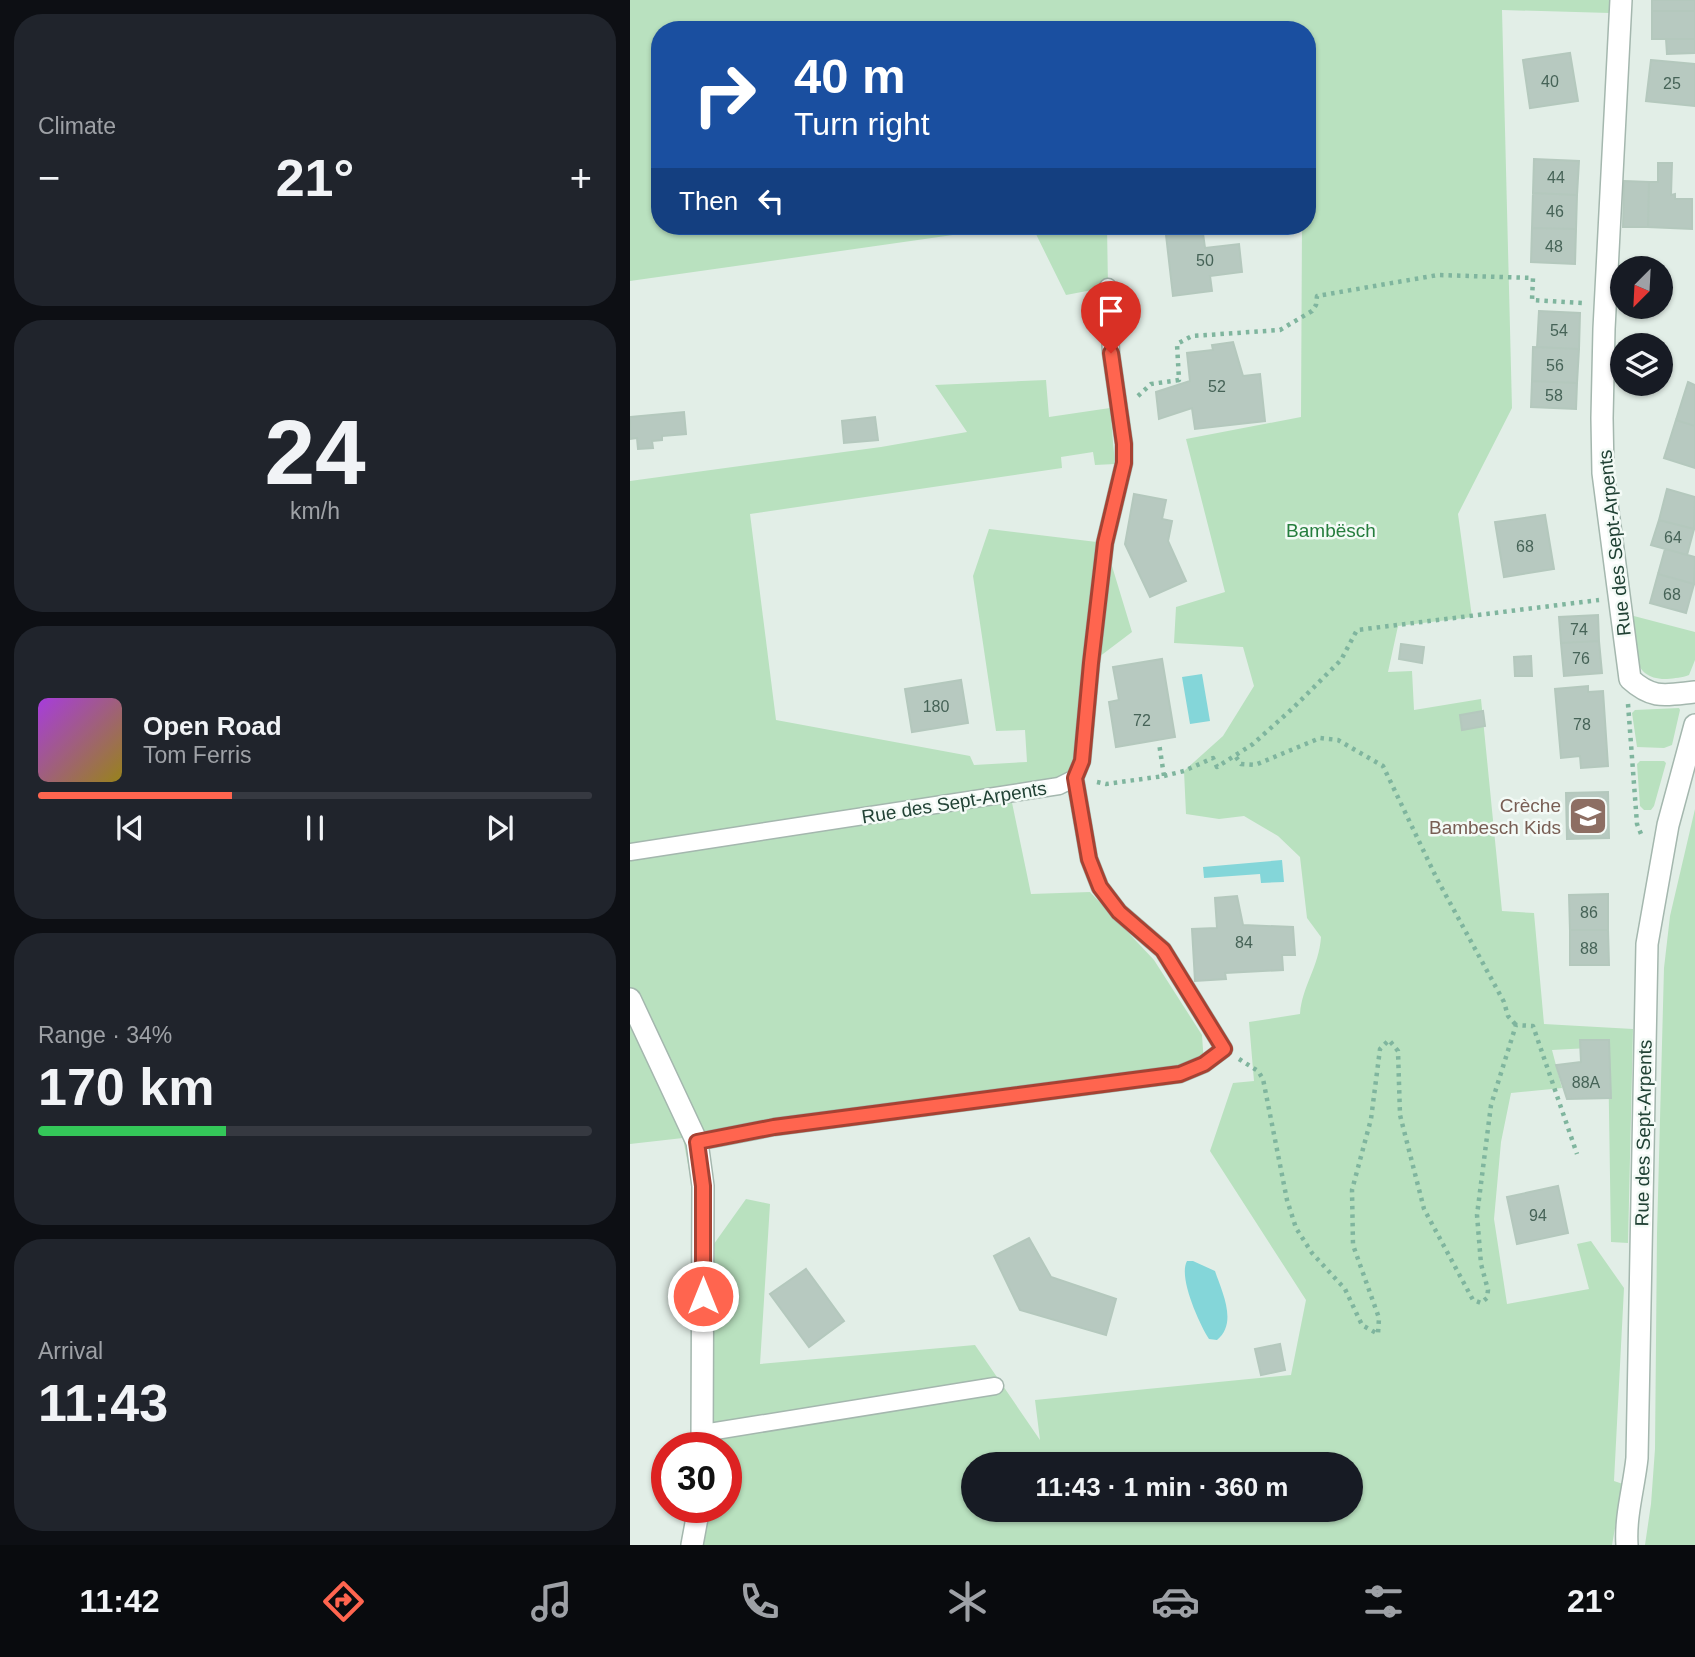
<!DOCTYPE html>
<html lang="en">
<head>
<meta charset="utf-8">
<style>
	body { margin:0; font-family:Helvetica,sans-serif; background:#20242c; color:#f1f3f6; height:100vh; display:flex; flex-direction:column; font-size:26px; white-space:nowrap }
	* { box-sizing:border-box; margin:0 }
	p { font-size:23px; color:#9ea1a6 }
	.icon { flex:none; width:38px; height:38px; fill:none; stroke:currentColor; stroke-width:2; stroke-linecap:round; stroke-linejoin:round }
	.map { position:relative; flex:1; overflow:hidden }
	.sheet { display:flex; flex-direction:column; gap:14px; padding:14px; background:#0d0f14; width:630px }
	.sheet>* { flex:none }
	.guide { position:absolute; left:21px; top:21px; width:665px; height:214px; border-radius:28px; box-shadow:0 2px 5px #0004; background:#1a4fa0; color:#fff; overflow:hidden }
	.needle { width:46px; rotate:204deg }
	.fabs { position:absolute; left:980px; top:256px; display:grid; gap:14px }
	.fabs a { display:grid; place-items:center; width:63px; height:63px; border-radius:50%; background:#171b24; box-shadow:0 2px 5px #0004; font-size:35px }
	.speed { position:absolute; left:21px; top:1432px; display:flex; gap:14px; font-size:35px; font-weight:700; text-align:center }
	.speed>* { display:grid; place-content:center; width:91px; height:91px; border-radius:50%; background:#171b24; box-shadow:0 2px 5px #0004; line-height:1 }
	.speed .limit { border:10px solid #d22; background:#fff; color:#111 }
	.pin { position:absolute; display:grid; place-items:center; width:60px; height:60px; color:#fff; margin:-72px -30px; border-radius:50% 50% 50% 0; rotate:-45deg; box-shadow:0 0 7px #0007 }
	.pin .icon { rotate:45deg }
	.me { position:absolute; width:77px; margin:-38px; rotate:0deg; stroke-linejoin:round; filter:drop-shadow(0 0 5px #0008) }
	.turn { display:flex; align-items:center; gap:24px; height:147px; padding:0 28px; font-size:32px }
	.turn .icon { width:91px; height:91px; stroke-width:2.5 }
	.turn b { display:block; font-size:49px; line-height:60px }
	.then { display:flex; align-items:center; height:66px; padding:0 28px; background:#0003; gap:14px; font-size:26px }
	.big { font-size:52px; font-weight:800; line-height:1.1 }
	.sheet .card { flex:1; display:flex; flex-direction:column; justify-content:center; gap:10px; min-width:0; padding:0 24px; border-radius:28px; background:#20242c }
	.sheet .dial { align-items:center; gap:0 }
	.dial b { font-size:91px; line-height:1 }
	.song { display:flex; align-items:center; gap:21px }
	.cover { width:84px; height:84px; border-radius:10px; background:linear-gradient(135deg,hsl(280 70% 55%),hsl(50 70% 35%)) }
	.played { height:7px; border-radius:4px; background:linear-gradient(90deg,#ff654f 35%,#363941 35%) }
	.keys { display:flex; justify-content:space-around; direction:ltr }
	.heat { display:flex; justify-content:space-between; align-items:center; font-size:38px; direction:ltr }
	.charge { height:10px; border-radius:5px; background:linear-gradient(90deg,#34c759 34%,#363941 0) }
	.trip { position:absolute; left:331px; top:1452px; width:402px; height:70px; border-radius:35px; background:#171b24; box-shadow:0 2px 5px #0004; font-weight:800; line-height:70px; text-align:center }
	.tabs { display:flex; height:112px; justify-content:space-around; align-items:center; background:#090b0e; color:#9ea1a6 }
	.tabs .icon { width:49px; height:49px }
	.tabs .on { color:#ff654f }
	.tabs b { font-size:32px; color:#f1f3f6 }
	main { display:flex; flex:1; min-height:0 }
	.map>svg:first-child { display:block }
	.green { fill:#b9e1bf; fill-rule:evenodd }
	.water { fill:#84d6d9 }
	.building { fill:#b7c9c0; stroke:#b4c8bd; stroke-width:2 }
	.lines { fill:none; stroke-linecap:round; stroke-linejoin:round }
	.lane-casing { stroke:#a4b7ae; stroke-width:19 }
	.street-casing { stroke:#a4b7ae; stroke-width:24 }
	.path { stroke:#7fb59e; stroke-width:4.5; stroke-dasharray:3.5 5; stroke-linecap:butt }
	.lane { stroke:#fff; stroke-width:16 }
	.street { stroke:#fff; stroke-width:21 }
	.route-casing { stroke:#a64233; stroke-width:18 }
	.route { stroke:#ff654f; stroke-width:12 }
	.labels { text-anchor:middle; stroke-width:5; stroke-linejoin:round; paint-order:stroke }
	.number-label { font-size:16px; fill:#466357 }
	.park-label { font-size:19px; fill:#257d3d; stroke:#f3faf6 }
	.street-label { font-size:19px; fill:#204134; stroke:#f3faf6 }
	.education-label { font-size:19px; fill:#785e54; stroke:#f3faf6; text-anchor:end }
</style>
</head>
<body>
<main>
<section class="sheet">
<div class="card"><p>Climate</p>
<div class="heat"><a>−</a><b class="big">21°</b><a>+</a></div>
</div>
<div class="card dial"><b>24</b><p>km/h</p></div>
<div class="card">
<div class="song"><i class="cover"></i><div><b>Open Road</b><p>Tom Ferris</p></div></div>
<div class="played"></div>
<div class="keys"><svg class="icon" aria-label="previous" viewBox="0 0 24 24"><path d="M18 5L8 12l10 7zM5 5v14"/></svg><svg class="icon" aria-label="pause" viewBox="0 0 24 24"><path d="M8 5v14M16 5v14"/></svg><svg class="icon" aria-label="next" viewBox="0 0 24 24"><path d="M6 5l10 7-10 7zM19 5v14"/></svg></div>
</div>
<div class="card"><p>Range · 34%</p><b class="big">170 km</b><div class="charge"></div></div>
<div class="card"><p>Arrival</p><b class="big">11:43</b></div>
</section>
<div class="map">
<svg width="1065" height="1545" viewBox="0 0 1065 1545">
	<rect width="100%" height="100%" fill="#e2eee7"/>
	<!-- green -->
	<path class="green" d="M0,0H980V13L872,10L882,408L828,514L842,617L768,626L758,672L782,671L784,710L851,699L872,911L904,913L914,1024L1003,1029L998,1243L981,1242L978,1047L922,1050L932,1088L881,1093L871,1142L864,1219L877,1304L959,1289L947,1244L961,1241L994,1288L984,1481L993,1484L982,1545H50L58,1507H96V1447H62V1186L53,1138L0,1144V481L251,447L337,432L305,385L416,380L419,417L480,408L485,464L465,465L463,452L431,457L432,468L120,514L146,720L340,756L344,765L397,762L395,730L366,731L343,576L359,529L475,543L502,632L461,663L445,778L380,793L401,894L460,892L524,960L572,1035L574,1064L78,1140L81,1248L116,1199L140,1204L130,1364L345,1345L410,1440L405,1400L661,1375L676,1300L580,1151L603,1083L624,1081L619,1022L670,1014C672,986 689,967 691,937L677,918L670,857L648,836L614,816L589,819L556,814L554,771L593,736L624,686L613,647L544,643L546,607L595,592L556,439L671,417L672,226H677V30H30V226H386L0,281ZM343,1465H721V1510H343Z
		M402,226H477L478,287L436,295Z
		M1000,615L1065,632V660L1059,675C1052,678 1045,678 1037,679C999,680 1004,643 1000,615Z
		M1049,708L1050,710L1042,745L1034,748L1007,747L1002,713L1005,710Z
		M1010,761H1034L1036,763L1024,806L1021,810H1014L1010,806L1007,764Z
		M1065,809V1545H1015L1021,1504L1025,1449L1027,1233L1034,968L1040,916Z"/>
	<!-- water -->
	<path class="water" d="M572,674L580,721L560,724L552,677Z
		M652,860L654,882L631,883L630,874L574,878L573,867Z
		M557,1261H563L585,1271C592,1292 608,1323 587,1340L579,1339C569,1323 548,1277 557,1261Z"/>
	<!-- building -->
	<path class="building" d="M1022,0H1065V11H1022Z
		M1022,11H1065V39H1022Z
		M1036,39H1065V53L1037,54Z
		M940,53L948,101L900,108L893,60Z
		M1021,60L1065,64V106L1016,101Z
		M904,159L949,161L947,195L903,193Z
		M1028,163H1042L1041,195L1045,194V199H1062V229L1018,227L1019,182H1028Z
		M994,181L1019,182L1018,227H993Z
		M903,193L947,195L946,229L902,228Z
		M535,226H572L575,248L609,244L612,272L580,276L582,291L543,296Z
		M902,228L946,229L945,264L901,262Z
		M909,311L950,313L949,349L907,347Z
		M603,342L613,376L630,374L635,421L565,429L562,408L529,419L526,392L560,381L557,353L583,350L582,345Z
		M903,347L949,349L947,383L902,381Z
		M902,381L947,383L946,409L901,407Z
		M1058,382L1065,385V426L1046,420Z
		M54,412L56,434L32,436V440L22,441L23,448L8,449L7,438L0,439V417Z
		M245,417L248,440L214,443L212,421Z
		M1046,420L1065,426V468L1034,458Z
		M1037,489L1065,497L1064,529L1029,520Z
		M504,494L536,500L532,519L542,521L538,541L556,581L520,597L495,544Z
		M915,515L924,569L874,577L865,522Z
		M1029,520L1064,529L1057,555L1021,545Z
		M1035,549L1065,557L1064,584L1028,574Z
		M1028,574L1064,584L1056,613L1020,603Z
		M968,615L969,641L931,643L929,617Z
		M969,641L972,673L934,676L931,643Z
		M771,644L794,647L792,663L769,659Z
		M901,656L902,676H885L884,657Z
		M532,659L545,737L486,747L479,702L489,700L483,667Z
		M331,680L338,723L282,732L275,689Z
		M958,686V692L973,691L978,766L951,768L950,756L931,758L925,689Z
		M853,711L855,726L832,730L830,715Z
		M978,792L979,838L937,839L936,793Z
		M978,894V930H940L939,895Z
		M607,896L613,925L663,927L665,955H652L653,970L595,973L596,979L565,981L562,929L587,928L585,898Z
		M940,930H978L979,965H940Z
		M950,1040H979L981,1098L937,1099L926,1065L951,1062Z
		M928,1186L938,1233L887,1244L877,1197Z
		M399,1238L421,1277L486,1299L476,1335L390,1310L364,1256Z
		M176,1269L214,1321L179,1347L140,1294Z
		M650,1344L655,1370L631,1375L625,1349Z"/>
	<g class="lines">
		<!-- lane casing -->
		<g class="lane-casing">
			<path id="lane" d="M0,852L429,786L445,778L452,761L461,663L475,543L494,463V444L481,353L478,287
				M67,1142L144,1127L550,1074L574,1064L594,1049L533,950L489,912L470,887L459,859L445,778
				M73,1433L365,1386"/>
		</g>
		<!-- street casing -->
		<g class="street-casing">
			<path id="street" d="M991,0L974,329L972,418L973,473L1000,679C1023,700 1036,695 1065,692
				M0,999L67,1142L73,1186L72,1447
				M62,1545L69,1507
				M997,1545C995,1516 1004,1487 1007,1458L1017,944L1038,825L1065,725"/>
		</g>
		<!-- path -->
		<path class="path" d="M508,396L521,384L549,380L547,344L562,336L650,330L682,311L686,305L687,296L808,275L903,278L902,300L952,303
			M998,704L1007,824L1011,834
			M606,757L611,764L625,765L690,738L708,740L753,766L807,879L874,1002L878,1016L886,1025
			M534,776L554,771L583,758L587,767L623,744L663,708L711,660L727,630L969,600
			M467,782L476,784L534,776L529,743
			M609,1059L628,1071L633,1079L657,1200L666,1228L682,1253L715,1289L732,1325L748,1334L749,1318L723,1245L722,1190L741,1119L750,1049L759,1040L768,1051L770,1115L794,1209L843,1300L851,1303L857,1298L858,1290L851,1264L847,1215L861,1105L886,1025L903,1026L947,1154"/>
		<!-- lane -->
		<use href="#lane" class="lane"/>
		<!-- street -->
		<use href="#street" class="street"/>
	</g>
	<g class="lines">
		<!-- route casing -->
		<g class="route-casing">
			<path id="route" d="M73,1296V1186L67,1142L144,1127L550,1074L574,1064L594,1049L533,950L489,912L470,887L459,859L445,778L452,761L461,663L475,543L494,463V444L481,353"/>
		</g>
		<!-- route -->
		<use href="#route" class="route"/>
	</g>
	<!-- icons -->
	<defs>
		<g id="school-square" transform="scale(2.0125)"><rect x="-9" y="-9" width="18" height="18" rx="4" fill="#8d6e63" stroke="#f3faf6"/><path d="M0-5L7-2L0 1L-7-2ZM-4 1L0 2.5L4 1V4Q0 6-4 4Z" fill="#fff"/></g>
	</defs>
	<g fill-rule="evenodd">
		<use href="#school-square" x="958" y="816"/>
	</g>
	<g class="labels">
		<!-- number labels -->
		<g class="number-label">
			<text x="920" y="87">40</text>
			<text x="1042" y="89">25</text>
			<text x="926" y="183">44</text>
			<text x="925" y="217">46</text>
			<text x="924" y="252">48</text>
			<text x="575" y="266">50</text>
			<text x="929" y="336">54</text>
			<text x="925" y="371">56</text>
			<text x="587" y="392">52</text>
			<text x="924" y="401">58</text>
			<text x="1043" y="543">64</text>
			<text x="895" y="552">68</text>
			<text x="1042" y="600">68</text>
			<text x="949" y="635">74</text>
			<text x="951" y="664">76</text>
			<text x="306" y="712">180</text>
			<text x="512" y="726">72</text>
			<text x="952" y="730">78</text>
			<text x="959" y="918">86</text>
			<text x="614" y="948">84</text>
			<text x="959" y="954">88</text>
			<text x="956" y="1088">88A</text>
			<text x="908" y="1221">94</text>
		</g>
		<!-- park labels -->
		<g class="park-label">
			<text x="701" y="537">Bambësch</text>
		</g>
		<!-- street labels -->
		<g class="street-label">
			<text transform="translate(984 543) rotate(-96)" y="7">Rue des Sept-Arpents</text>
			<text transform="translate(324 802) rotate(-9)" y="7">Rue des Sept-Arpents</text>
			<text transform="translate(1013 1133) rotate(-89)" y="7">Rue des Sept-Arpents</text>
		</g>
		<!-- education labels -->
		<g class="education-label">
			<text x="931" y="812">Crèche<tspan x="931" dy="22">Bambesch Kids</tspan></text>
		</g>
	</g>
</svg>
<div class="fabs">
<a><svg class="needle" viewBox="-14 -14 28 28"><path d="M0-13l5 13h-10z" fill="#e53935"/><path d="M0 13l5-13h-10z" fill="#9ea1a6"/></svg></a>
<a><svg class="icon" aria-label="layers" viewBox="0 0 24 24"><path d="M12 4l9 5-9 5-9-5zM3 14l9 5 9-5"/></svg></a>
</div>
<div class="speed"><div class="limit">30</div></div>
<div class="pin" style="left:481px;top:353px;background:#d93025"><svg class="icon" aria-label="arrive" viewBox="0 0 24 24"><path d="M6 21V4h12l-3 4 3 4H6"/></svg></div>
<svg class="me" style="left:73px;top:1296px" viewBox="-20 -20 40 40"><circle r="17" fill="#ff654f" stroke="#fff" stroke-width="3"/><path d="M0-11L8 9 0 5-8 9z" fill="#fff"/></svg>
<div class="trip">11:43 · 1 min · 360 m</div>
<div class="guide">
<div class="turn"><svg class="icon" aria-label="right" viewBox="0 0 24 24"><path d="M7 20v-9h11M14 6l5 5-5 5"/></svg><div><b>40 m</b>Turn right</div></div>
<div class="then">Then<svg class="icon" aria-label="left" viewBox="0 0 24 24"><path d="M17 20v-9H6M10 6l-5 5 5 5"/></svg></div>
</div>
</div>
</main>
<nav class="tabs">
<b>11:42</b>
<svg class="icon on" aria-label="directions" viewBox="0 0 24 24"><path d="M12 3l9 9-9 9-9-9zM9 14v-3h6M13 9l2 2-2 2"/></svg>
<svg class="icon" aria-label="music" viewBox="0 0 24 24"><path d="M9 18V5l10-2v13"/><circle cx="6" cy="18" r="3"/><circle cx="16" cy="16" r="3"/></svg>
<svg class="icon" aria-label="phone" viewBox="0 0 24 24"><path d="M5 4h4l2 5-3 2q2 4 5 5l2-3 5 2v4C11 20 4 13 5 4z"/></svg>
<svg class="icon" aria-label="climate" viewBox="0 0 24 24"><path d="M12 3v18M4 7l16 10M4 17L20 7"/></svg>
<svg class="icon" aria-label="car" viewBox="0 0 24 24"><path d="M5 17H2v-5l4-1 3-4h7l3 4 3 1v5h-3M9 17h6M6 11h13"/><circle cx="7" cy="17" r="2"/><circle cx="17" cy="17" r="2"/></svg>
<svg class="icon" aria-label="filters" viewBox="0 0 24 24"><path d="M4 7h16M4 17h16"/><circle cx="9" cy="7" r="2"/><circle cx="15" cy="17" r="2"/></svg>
<b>21°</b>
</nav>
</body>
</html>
